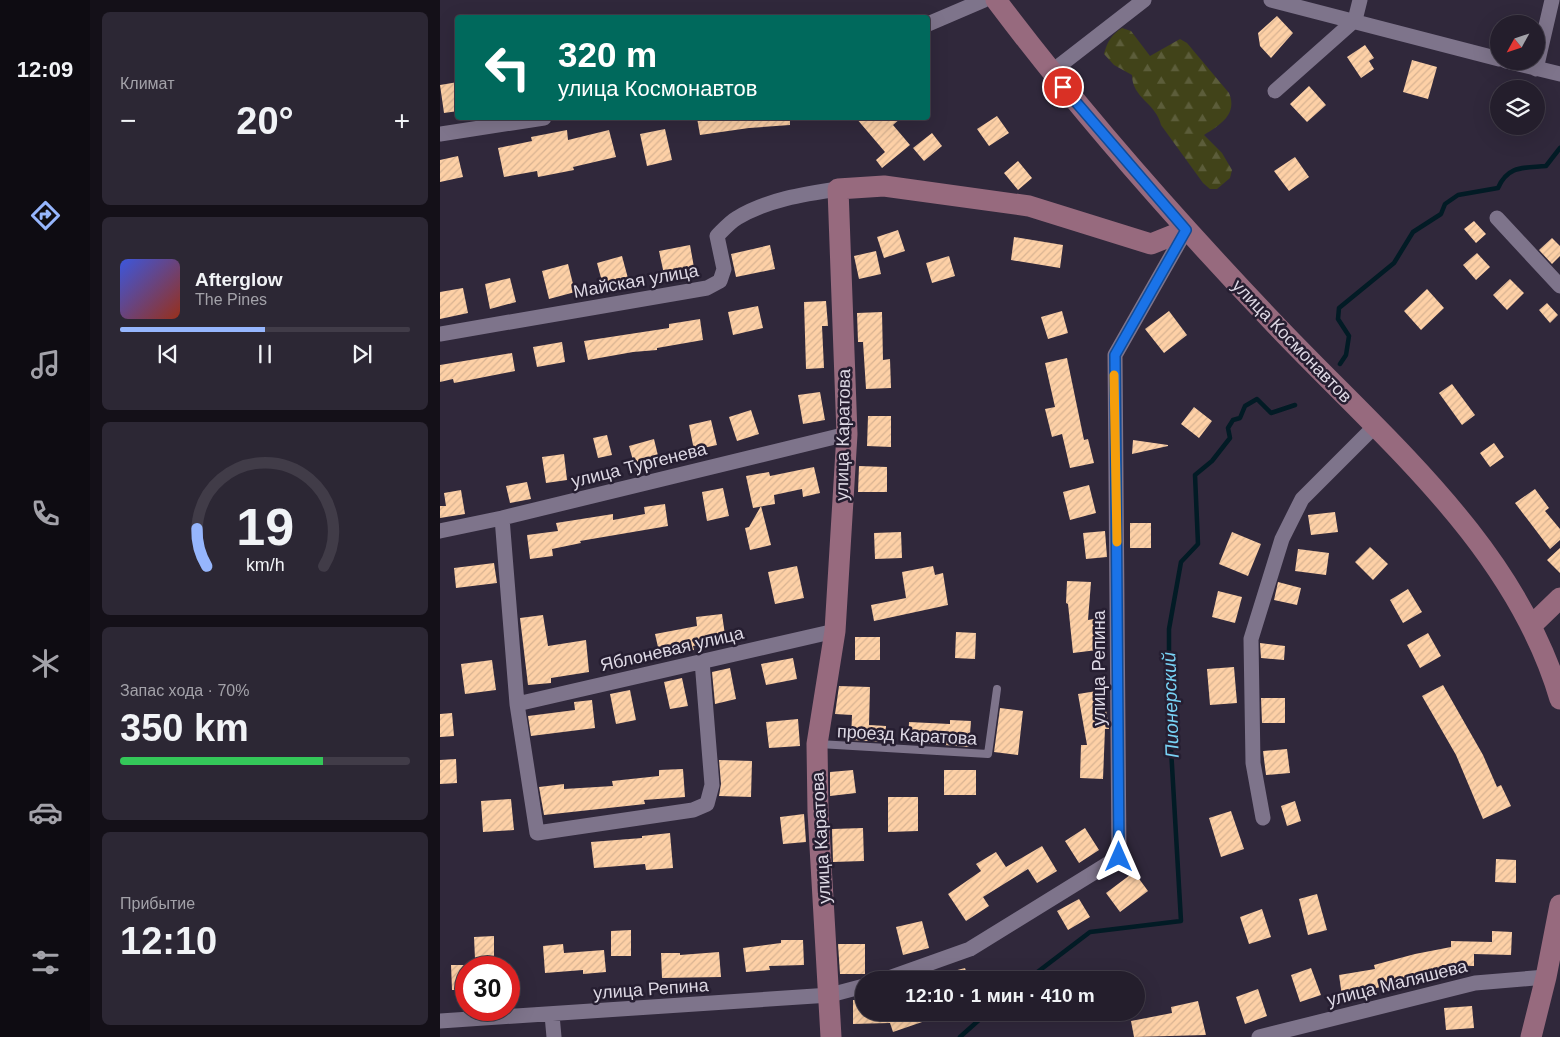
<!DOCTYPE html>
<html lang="ru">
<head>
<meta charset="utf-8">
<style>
	body { margin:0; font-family:Arial,sans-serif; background:#2c2734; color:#f1f3f6; height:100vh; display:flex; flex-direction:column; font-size:19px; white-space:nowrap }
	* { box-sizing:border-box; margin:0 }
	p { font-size:16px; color:#a3a2a9 }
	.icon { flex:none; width:28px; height:28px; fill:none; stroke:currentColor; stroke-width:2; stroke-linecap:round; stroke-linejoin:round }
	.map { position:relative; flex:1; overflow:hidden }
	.drawer { display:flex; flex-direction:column; gap:12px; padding:12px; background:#141018; width:350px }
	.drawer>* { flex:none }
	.hud { position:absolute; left:15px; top:15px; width:475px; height:105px; border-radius:5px; box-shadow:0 5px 20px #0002,0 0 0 1px #413c48; background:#00695c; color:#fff; overflow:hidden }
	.needle { width:32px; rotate:230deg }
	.tools { position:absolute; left:1050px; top:15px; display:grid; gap:10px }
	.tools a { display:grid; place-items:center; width:55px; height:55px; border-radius:50%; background:#241e2c; box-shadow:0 5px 20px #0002,0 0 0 1px #413c48; font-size:25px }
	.speed { position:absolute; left:15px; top:956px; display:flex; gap:10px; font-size:25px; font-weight:700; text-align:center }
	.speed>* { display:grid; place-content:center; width:65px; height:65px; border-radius:50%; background:#241e2c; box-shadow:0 5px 20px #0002,0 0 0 1px #413c48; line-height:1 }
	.speed .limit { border:8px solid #d22; background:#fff; color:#111 }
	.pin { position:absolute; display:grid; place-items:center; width:42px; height:42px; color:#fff; margin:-21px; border:2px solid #fff; border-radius:50%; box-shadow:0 1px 5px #0007 }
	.me { position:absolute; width:55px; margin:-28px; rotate:0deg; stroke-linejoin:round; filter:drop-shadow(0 0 4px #0008) }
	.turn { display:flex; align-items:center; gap:18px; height:105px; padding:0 20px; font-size:22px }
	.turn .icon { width:65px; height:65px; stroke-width:2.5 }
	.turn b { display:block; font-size:35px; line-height:42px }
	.big { font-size:38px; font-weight:700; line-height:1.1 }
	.drawer .card { flex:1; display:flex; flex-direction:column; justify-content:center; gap:8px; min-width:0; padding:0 18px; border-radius:8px; background:#2c2734 }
	.drawer .dial { align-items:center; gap:0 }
	.dial svg { height:130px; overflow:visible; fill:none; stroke:#413c48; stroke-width:7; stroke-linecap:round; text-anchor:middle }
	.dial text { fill:#f1f3f6; stroke:none }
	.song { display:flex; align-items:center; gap:15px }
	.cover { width:60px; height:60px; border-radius:8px; background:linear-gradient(135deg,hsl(230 70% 55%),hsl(10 70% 35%)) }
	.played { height:5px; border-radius:2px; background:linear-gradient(90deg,#96b6fd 50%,#413c48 50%) }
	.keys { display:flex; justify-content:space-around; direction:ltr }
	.heat { display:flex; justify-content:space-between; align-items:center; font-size:28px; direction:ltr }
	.charge { height:8px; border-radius:4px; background:linear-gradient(90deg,#34c759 70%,#413c48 0) }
	.trip { position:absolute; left:415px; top:971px; width:290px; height:50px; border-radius:25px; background:#241e2c; box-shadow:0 5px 20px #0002,0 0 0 1px #413c48; font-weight:700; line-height:50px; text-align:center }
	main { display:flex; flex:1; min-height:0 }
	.menu { display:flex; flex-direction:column; width:90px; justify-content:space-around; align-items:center; background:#0e0c12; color:#a3a2a9 }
	.menu .icon { width:35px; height:35px }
	.menu .current { color:#96b6fd }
	.menu b { font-size:22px; color:#f1f3f6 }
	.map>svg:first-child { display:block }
	.forest { fill:url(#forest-firs) }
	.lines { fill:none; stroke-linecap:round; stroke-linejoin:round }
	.stream { stroke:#021b25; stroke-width:4.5 }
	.building { fill:url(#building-hatch) }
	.lane { stroke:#7e748b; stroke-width:8 }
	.street { stroke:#7e748b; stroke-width:15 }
	.secondary { stroke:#976a7e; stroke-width:21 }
	.route-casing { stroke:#114b97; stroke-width:12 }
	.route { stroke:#1a73e8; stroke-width:9 }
	.slow { stroke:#f59e0b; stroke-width:9 }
	.labels { text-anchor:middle; stroke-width:5; stroke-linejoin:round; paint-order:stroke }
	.street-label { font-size:18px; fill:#ddd8e4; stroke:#261e31 }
	.water-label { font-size:19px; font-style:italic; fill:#78d2f5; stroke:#261e31 }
</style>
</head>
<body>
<main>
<nav class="menu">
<b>12:09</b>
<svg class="icon current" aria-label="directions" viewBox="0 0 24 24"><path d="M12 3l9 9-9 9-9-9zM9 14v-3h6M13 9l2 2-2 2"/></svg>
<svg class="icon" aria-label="music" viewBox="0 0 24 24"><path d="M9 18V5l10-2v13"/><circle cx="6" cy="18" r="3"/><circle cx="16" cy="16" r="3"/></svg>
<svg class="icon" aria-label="phone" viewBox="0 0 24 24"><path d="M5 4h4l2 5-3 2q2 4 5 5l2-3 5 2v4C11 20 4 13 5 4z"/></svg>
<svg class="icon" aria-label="climate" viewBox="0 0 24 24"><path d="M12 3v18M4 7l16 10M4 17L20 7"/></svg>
<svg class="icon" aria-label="car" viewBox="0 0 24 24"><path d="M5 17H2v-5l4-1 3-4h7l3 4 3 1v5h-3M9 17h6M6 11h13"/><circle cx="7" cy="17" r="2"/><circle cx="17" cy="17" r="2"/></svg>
<svg class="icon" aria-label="filters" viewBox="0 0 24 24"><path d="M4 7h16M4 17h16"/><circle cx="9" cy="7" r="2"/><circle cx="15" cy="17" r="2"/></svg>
</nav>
<section class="drawer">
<div class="card"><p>Климат</p>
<div class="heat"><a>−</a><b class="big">20°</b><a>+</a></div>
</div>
<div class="card">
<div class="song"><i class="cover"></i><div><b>Afterglow</b><p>The Pines</p></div></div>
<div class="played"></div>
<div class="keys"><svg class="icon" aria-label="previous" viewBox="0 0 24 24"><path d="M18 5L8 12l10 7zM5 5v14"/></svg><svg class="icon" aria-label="pause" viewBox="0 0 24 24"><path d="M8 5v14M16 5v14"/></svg><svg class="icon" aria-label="next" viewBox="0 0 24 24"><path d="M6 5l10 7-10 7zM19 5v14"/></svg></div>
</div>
<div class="card dial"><svg viewBox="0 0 100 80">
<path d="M14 69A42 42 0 1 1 86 69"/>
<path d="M14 69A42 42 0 0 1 8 46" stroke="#96b6fd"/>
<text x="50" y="56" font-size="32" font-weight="700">19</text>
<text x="50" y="72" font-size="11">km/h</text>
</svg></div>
<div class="card"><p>Запас хода · 70%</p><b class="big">350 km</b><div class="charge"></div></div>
<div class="card"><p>Прибытие</p><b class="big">12:10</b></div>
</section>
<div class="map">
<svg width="1120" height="1037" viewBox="0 0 1120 1037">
	<defs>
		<pattern id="forest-firs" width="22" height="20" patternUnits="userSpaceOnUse" patternTransform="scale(1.25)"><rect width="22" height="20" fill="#414319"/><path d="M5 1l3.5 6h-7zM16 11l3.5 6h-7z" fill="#5c5d3a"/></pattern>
		<pattern id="building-hatch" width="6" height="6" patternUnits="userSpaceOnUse" patternTransform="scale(1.25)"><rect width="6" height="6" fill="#fdd0a6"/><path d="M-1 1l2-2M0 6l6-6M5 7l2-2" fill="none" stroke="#d8b392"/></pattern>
	</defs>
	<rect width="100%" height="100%" fill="#30283b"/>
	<!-- forest -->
	<path class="forest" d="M682,28L691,31L710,56L740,39L747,43L789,93C798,114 780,125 764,135L782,153L792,170L790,178L777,189H770L763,183L721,125C716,103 692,98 692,75L674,65L664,54C667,42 672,34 682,28Z"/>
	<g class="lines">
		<!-- stream -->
		<path class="stream" d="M900,364L906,355L909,336L898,319L899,308L954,263L973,232L1001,214L1005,204L1018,195L1058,188C1068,165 1084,168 1106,166L1120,148
			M587,980L650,932L741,921L729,714V629L741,562L758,544L755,475L772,461L790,438L788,428L793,420L800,418L805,406L817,399L831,413L855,405
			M520,1037L548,1012"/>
	</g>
	<!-- building -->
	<path class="building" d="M837,16L853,33L831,58L820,46L818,33Z
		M925,45L934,58L929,61L934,69L921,78L907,57Z
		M972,60L997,67L988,99L963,92Z
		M18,82V111L4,113L0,85Z
		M869,86L886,105L867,122L850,104Z
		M557,116L569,133L549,146L537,129Z
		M257,118H350V125L309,128L260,135Z
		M416,118H461L453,125L470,145L442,168L436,160L445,152Z
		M225,129L232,160L207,166L200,134Z
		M127,130L128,140L169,130L176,157L133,167L134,170L98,177L97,171L64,177L58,148L92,141L91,137Z
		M492,133L502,146L484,161L473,148Z
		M18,156L23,177L0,182V160Z
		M855,157L869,177L849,191L834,171Z
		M578,161L592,178L578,190L564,173Z
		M1034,221L1046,234L1036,243L1024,229Z
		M458,230L465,251L444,258L437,237Z
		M574,237L623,245L620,268L571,260Z
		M1112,238L1120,246V256L1112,264L1099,250Z
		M250,245L255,273L225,279L219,251Z
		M330,245L335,269L296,277L291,254Z
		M436,251L441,274L419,279L414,256Z
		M1037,253L1050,267L1036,280L1023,265Z
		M182,256L189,282L164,289L157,263Z
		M509,256L515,276L492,283L486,263Z
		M128,264L135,292L109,299L102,271Z
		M70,278L76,302L50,309L45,284Z
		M1070,279L1084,293L1067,310L1053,295Z
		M23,288L28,313L0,319V292Z
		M987,289L1004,308L981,330L964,311Z
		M386,301L388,326H382L384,368L366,369L364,302Z
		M1107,303L1118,315L1110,323L1099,310Z
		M318,306L323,328L293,335L288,312Z
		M622,311L628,333L608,339L601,317Z
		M729,311L747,335L724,353L705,329Z
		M442,312L443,360L450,359L451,388L426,389L423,342H418L417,313Z
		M260,319L263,340L217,348V350L193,352L148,360L144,341L229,328V324Z
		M122,342L125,362L97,367L93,347Z
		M72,353L75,371L14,383L13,379L0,382V365Z
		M627,358L644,440L648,439L654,463L630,468L622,434L612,437L605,409L615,407L605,363Z
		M1012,384L1035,415L1022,425L999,393Z
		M380,392L385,420L363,424L358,395Z
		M754,407L772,421L759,438L741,424Z
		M311,410L319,434L297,441L289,417Z
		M428,416H451V447L427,446Z
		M271,420L277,445L254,450L249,425Z
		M167,435L172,455L158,458L153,438Z
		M214,439L220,464L196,471L189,446Z
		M693,440L728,445V446L692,454Z
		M1054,443L1064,457L1050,467L1040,453Z
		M124,454L127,480L106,483L102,457Z
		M419,466L447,467V492H418Z
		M374,467L380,493L363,497L362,489L334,495L335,504L313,508L306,476L329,472L330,476Z
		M87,482L91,499L70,503L66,486Z
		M649,485L656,513L630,520L623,492Z
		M283,488L289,516L267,521L262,492Z
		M1095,489L1109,508L1105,511L1120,529V540L1110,549L1075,503Z
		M21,490L25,514L0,518V506H6L4,493Z
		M225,504L228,526L140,541L141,543L112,549L113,556L90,559L87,535L118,531L116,523L173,514V520L205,514L204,507Z
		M321,506L331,545L310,550L305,528L309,527Z
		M895,512L898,532L871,535L868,515Z
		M690,523H711V548H690Z
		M665,531L667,557L646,559L643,533Z
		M461,532L462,558L435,559L434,533Z
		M792,532L821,544L808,576L779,564Z
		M930,547L948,564L933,580L915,562Z
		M1120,548V573L1107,560Z
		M858,549L889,553L886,575L855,571Z
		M54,563L57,583L16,588L14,568Z
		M357,566L364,598L335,604L328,572Z
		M493,566L495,575L503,573L508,605L434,621L431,605L466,598L462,572Z
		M627,581L651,582L648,620L654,619L657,650L633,653L628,604L626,603Z
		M838,582L861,588L857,605L834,600Z
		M968,589L982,612L963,623L950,600Z
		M778,591L802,597L795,623L772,617Z
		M282,614L286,642L253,646L254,650L220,656L215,634L257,626L256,617Z
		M103,615L108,646L146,640L149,672L111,678V683L88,685L80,618Z
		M516,632L536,633L535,659L515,658Z
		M988,633L1001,656L980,668L967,645Z
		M415,637H440V660H415Z
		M820,643L845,646L844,660L821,658Z
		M353,658L357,679L326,685L321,664Z
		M52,660L56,690L25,694L21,664Z
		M794,667L797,703L770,705L767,669Z
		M290,668L296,699L275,704L272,672Z
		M242,678L248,706L230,709L224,682Z
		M1003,685L1043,755L1057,787L1061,785L1071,806L1043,819L1016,755L982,696Z
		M399,686L430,687L429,725L446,726L445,742L411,740L412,715L395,714Z
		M190,690L196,720L176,724L170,694Z
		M663,690L669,729H665L663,779L640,778L641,745H647L638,694Z
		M821,698H845V723H822Z
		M152,700L155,728L91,736L88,716L135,710L134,702Z
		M560,708L583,711L578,755L554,752Z
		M12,713L14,736L0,737V714Z
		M358,719L360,746L329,748L326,722Z
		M510,720L531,721L529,747L468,742L469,722L510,724Z
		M847,749L850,773L826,775L823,751Z
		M16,759L17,783L0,784V760Z
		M279,760L312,761L311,797L279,796L281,784Z
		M243,769L245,797L204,800L205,804L104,815L99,787L124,784V789L173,786L172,781L219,776V770Z
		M413,770L416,793L390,796V772Z
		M504,770H536V795H504Z
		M448,797H478V831L448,832Z
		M71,799L74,830L43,832L41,801Z
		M855,801L861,821L847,826L841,806Z
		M791,811L804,849L781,857L769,818Z
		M364,814L366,842L343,844L340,817Z
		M423,828L424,861L393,862L392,829Z
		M645,828L659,850L639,863L625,841Z
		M230,833L233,868L206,870L205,864L154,868L151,842L202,838V836Z
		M602,846L617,871L597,883L588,869L543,897L549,906L526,921L508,894L541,871L536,864L556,852L566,867Z
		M1056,859L1076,860V883L1055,882Z
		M694,872L708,891L680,912L666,893Z
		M877,894L887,930L868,935L859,899Z
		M639,899L650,917L628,930L617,911Z
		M822,909L831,937L809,944L800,917Z
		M482,921L489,948L463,955L456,927Z
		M191,930V956H171V931Z
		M1052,931L1072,932L1071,955L1034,954V966L1002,965L1003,972L961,979L962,982L902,996L899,975L935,969L934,965L975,954L1011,947V941L1052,942Z
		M54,936V958L35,959L34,937Z
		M341,940H363L364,965L329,966L330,970L306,972L303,948L341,943Z
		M123,944L124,953L164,950L166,972L143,974V970L105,973L103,946Z
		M398,944H425V974H400Z
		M279,952L281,977L222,978L221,953H240V955Z
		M11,965H26V990H12Z
		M525,968L529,980H495V976Z
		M871,968L881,995L860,1002L851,975Z
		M818,989L827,1016L805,1024L796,997Z
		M413,1000H424V1012H482L485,1021L453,1032L450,1023L413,1024Z
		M758,1001L766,1035L694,1037L691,1021L732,1013L731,1007Z
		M1032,1006L1034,1028L1006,1030L1004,1008Z"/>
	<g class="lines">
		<!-- lane -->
		<path class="lane" d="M379,744L548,754L557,689"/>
		<!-- street -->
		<path class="street" d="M831,0L1059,59
			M488,24L544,0
			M1066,61L1120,74
			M1096,69L1112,0
			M610,73L704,0
			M835,91L915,20L920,0
			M0,134L104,118
			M1057,218L1120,286
			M0,334L267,288L280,281L284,269L277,236C283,230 290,222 297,218C326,200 364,194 398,189
			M62,518L77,704L97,833L253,810L267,804L272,785L262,661
			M0,531L62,518L407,434
			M77,704L395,631
			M823,818L813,763L811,639L842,539L862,499L934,427
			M443,980L530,949L679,857L675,355L746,230
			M112,1015L114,1037
			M0,1021L390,995L424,986
			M819,1037L1035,983L1106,977"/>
		<!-- secondary -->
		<path class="secondary" d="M556,0C641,113 734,218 831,320C938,434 1074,542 1120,699
			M1091,626L1120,598
			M391,1037L378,812L377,744L395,631L407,434L398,189L444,186L589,206L711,244L746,230
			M1091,1037L1106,977L1120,905"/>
	</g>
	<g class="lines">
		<!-- route casing -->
		<g class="route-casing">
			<path id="route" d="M623,87L746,230L675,355L679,857"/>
		</g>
		<!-- route -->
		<use href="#route" class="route"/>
		<!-- slow -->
		<path class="slow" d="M674,375L677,542"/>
	</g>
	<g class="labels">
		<!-- street labels -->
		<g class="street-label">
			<text transform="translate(196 281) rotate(-10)" y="6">Майская улица</text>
			<text transform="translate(852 341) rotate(46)" y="6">улица Космонавтов</text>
			<text transform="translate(403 435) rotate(-89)" y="6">улица Каратова</text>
			<text transform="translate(199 465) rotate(-14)" y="6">улица Тургенева</text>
			<text transform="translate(232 649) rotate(-13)" y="6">Яблоневая улица</text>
			<text transform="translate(659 668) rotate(-90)" y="6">улица Репина</text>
			<text transform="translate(467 735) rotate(3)" y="6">проезд Каратова</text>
			<text transform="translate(381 838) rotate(-93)" y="6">улица Каратова</text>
			<text transform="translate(957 983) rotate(-14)" y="6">улица Маляшева</text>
			<text transform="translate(211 989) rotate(-4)" y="6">улица Репина</text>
		</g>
		<!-- water labels -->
		<g class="water-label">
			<text transform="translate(730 705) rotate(-92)" y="7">Пионерский</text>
		</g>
	</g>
</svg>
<div class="tools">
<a><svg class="needle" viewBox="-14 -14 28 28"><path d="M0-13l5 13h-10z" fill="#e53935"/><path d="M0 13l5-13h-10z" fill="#a3a2a9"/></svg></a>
<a><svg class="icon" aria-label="layers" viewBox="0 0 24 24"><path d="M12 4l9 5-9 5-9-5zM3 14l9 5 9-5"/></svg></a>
</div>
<div class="speed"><div class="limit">30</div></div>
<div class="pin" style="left:623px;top:87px;background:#d93025"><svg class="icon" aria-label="arrive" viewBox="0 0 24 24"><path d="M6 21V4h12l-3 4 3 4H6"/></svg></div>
<svg class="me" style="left:679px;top:857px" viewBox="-20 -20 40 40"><path d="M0-17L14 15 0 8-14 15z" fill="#1a73e8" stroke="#fff" stroke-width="4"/></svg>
<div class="trip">12:10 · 1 мин · 410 m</div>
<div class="hud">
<div class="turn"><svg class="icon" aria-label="left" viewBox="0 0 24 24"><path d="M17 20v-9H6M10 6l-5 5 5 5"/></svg><div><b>320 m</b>улица Космонавтов</div></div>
</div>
</div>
</main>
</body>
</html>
